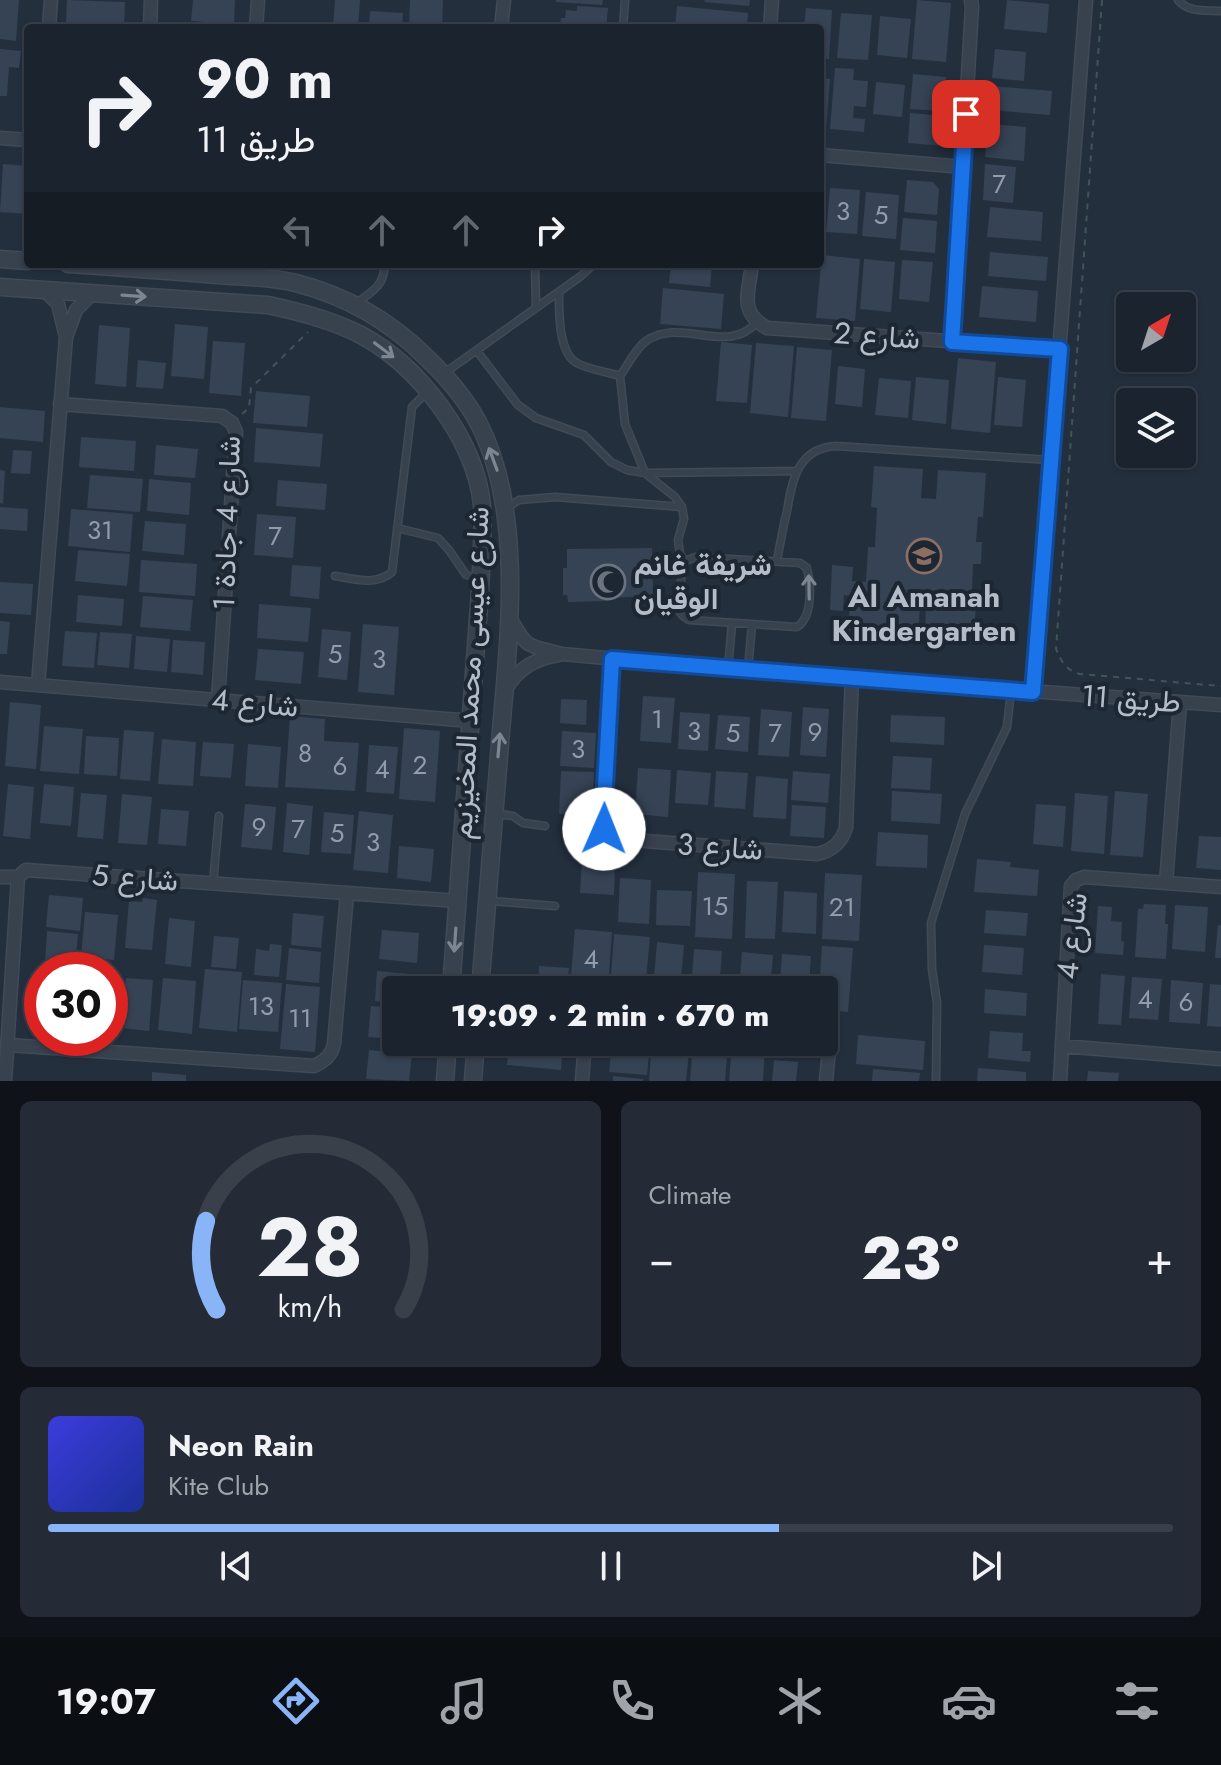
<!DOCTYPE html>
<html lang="en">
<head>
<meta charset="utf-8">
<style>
	body { margin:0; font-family:Jost,Vazirmatn,sans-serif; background:#242b36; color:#f1f3f6; height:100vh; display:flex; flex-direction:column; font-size:30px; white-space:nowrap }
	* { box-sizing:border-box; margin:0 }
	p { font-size:26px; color:#a0a4aa }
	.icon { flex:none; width:44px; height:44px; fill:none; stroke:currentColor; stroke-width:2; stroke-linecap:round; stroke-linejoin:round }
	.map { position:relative; height:1081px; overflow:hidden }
	.drawer { display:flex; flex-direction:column; gap:20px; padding:20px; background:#0f1319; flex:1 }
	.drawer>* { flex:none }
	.top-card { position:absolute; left:24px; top:24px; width:800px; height:244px; border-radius:8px; box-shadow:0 2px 6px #0004,0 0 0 2px #39404a; background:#1b232e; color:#f1f3f6; overflow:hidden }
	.needle { width:52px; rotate:39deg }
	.tools { position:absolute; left:1116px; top:292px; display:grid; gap:16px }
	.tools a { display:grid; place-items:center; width:80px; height:80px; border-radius:8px; background:#1b232e; box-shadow:0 2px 6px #0004,0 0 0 2px #39404a; font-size:40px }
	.speed { position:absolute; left:24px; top:952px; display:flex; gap:16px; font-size:40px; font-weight:700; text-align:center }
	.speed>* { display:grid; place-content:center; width:104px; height:104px; border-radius:50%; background:#1b232e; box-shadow:0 2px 6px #0004,0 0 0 2px #39404a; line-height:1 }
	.speed .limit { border:12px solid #d22; background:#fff; color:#111 }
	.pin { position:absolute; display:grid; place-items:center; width:68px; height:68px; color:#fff; margin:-34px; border-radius:16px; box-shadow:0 4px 12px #0006 }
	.me { position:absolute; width:88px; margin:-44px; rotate:1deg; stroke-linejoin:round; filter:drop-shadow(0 0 6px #0008) }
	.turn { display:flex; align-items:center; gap:28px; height:168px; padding:0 40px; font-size:36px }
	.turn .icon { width:104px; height:104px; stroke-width:2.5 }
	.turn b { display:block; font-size:56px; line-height:68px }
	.lanes { display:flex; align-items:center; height:76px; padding:0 40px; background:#0003; justify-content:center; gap:40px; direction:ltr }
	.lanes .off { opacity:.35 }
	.big { font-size:60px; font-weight:800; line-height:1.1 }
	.drawer .tile { flex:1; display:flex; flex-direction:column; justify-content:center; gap:12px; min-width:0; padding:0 28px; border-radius:12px; background:#242b36 }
	.drawer .dial { align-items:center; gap:0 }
	.dial svg { height:208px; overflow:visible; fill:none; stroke:#39404a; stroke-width:7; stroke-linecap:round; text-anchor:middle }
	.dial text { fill:#f1f3f6; stroke:none }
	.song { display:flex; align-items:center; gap:24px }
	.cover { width:96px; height:96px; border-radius:12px; background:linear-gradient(135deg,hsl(240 70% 55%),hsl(230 70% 35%)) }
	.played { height:8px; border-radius:4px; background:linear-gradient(90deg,#8ab4f8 65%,#39404a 65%) }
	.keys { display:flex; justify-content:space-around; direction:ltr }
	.heat { display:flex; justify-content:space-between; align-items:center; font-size:44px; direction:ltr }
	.drawer .tiles { flex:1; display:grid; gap:20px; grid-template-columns:1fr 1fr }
	.tile:last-child { grid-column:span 2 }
	.trip { position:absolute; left:382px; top:976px; width:456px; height:80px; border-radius:8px; background:#1b232e; box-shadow:0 2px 6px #0004,0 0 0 2px #39404a; font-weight:800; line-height:80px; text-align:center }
	.menu { display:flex; height:128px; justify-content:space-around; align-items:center; background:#0b0e12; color:#a0a4aa }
	.menu .icon { width:56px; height:56px }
	.menu .on { color:#8ab4f8 }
	.menu b { font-size:36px; color:#f1f3f6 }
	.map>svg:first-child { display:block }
	.building { fill:#364354 }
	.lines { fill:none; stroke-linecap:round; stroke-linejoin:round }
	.service-casing { stroke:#414a57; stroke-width:9 }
	.minor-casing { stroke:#414a57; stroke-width:15 }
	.tertiary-casing { stroke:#414a57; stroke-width:19 }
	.path { stroke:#3f5557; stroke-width:2; stroke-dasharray:6 6; stroke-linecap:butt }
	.service { stroke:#38414e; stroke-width:6 }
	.minor { stroke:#38414e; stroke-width:12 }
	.tertiary { stroke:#38414e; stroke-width:16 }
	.oneway { stroke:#7c8592 }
	.route-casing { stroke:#114b97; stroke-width:20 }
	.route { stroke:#1a73e8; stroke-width:14 }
	.labels { text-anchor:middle; stroke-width:8; stroke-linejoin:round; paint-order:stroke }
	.number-label { font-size:26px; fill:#929caa }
	.street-label { font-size:30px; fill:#b4bcc9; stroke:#1d2633 }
	.poi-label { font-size:30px; font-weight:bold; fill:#b4bcc9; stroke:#1d2633; text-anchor:start }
</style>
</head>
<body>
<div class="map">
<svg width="1221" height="1081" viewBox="0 0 1221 1081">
	<rect width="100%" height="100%" fill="#242f3e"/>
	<!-- building -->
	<path class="building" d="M0,0H19L16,41L0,39Z
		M67,0L125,2L124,26L66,22Z
		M193,0H235L234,24L191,21Z
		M335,0H360L358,28H333Z
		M410,0H443L442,28H409Z
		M556,0H603L602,5L556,2Z
		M705,0H750L749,6L704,2Z
		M917,0L951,3L946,62L912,59Z
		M1007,0L1049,4L1047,33L1004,29Z
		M577,6L608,8L606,28H554V25H560L561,18H565L566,10L577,11Z
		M677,6L748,13L747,28H675Z
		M806,8L832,10L829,59H820V28H804Z
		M370,11L403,13L402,28H369Z
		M841,13L872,15L868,60L837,58Z
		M880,16L911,19L907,58L877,55Z
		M0,49L21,51L19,68L9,67L7,96H0Z
		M995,49L1026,52L1024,81L992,78Z
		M835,68L854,69L853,80L868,81L866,107L854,106L853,118L865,119L864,132L830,129Z
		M913,74L946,77L943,111L910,109Z
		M820,78L830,79L826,130H820Z
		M876,82L905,85L902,117L873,114Z
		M992,86L1052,91L1050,115L990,110Z
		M910,113L946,116L944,146L908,143Z
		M988,124L1026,127L1024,161L985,157Z
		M3,164L28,166V214L0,212Z
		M985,164L1016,167L1013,203L983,200Z
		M907,180L933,182L939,189L937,215L904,212Z
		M830,188L860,190L857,234L826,232Z
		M866,192L899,195L896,239L862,236Z
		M990,207L1043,212L1041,241L987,237Z
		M903,218L937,221L935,253L900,250Z
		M990,252L1048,257L1046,281L988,276Z
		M822,255L860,259L855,321L816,318Z
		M864,259L895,262L891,312L860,309Z
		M902,260L933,262L929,302L899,299Z
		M671,264H712L710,287L669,283Z
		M982,286L1038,291L1036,322L979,317Z
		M663,288L724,294L721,329L660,324Z
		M175,324L208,327L204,379L171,376Z
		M99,325L130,328L126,387L95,384Z
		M213,341L245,343L241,396L209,393Z
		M721,342L752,345L747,403L716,401Z
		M756,343L794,346L788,417L750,413Z
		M797,347L832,350L826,421L791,418Z
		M958,358L996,362L990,433L951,429Z
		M138,360L166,363L163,389L136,387Z
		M838,366L865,369L862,407L835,404Z
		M916,377L949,380L946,424L912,420Z
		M998,377L1026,380L1022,427L994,425Z
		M879,378L911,381L908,418L875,415Z
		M256,391L310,396L307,427L253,423Z
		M0,407L45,411L43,442L0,438Z
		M256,428L323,434L320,467L254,462Z
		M81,437L136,441L134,471L79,467Z
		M156,445L198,449L195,478L154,475Z
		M13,450L32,451L30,474L11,473Z
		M874,466L923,469L921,498L936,499L938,470L986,473L983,517H978L976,542H982L981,564H973L972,591H977L974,633L925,630L926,604H920L918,643L848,638L850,596L844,595L843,611L830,610L832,565L853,567L852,581L866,582L868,547H875L877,508L871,507Z
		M0,470L5,471L3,504L0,503Z
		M90,475L143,479L140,512L87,508Z
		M149,479L191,483L189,515L147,511Z
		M278,480L327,484L325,510L276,506Z
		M0,507L28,509L27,531L0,529Z
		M71,509L133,514L130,552L68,546Z
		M257,514L296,517L293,558L254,555Z
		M145,521L186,524L184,555L142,551Z
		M652,548L653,596L607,598V601L568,602L567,595H563V568H567V549Z
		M78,550L130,554L127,586L75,581Z
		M141,560L197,564L195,596L139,592Z
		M292,565L321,567L319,599L290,596Z
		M0,582L33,584L31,615L0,613Z
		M78,595L124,599L122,626L76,622Z
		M143,596L193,600L190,631L140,627Z
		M259,604L311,608L308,642L257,638Z
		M0,621L10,622L7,654H0Z
		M363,624L399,627L394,695L358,692Z
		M322,629L351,632L347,680L318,677Z
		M65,631L97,633L94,668L62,666Z
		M100,632L132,634L129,668L97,665Z
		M136,636L170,639L167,672L134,669Z
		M173,640L205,642L203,675L171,672Z
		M258,649L304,652L301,684L255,680Z
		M643,696L675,698L671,743L640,741Z
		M561,699L587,700L586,725L560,723Z
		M10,702L41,705L36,769L5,766Z
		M803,707L829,709L826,757L800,755Z
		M761,709L792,712L789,757L758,755Z
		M680,712L710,714L708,751L678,749Z
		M718,715L750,717L748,752L715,749Z
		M891,715L945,717L944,745L890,742Z
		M290,716L325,719L324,741L359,743L355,791L285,787Z
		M44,726L83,729L79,774L40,771Z
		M404,728L440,731L435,802L399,799Z
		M124,730L154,732L150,781L120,779Z
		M562,731L596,733L594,768L560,766Z
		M86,736L119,738L117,776L84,774Z
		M162,739L196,742L193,786L158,784Z
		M203,742L234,744L231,778L200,776Z
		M248,744L281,747L278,788L245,786Z
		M369,745L398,747L394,794L366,792Z
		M893,756L932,758L930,790L891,788Z
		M638,768L671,770L668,817L635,814Z
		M677,770L711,773L708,805L675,803Z
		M561,771L594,772L592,815L559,814Z
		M716,771L748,773L745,809L714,807Z
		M793,771L830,774L828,803L791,800Z
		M756,776L788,779L786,819L753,817Z
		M8,784L34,787L30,839L3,836Z
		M44,784L74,787L71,826L40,823Z
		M892,791L942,794L940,824L891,821Z
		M1115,791L1148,794L1143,857L1110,855Z
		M81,793L107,795L103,839L77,837Z
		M1075,793L1108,796L1104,854L1071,851Z
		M122,794L152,797L147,845L118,843Z
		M287,803L313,806L309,855L283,852Z
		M245,804L276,807L272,850L241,847Z
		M1036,804L1066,806L1063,847L1033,844Z
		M792,805L826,807L824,838L790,836Z
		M161,809L189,811L186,846L158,844Z
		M359,811L393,815L388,873L353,870Z
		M324,812L354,815L351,854L321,852Z
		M878,832L928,835L927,868L876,866Z
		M1199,836L1221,837V870L1196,868Z
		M399,846L434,849L431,882L397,878Z
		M582,858L615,860L614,895L580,893Z
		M977,859L1011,862L1010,867L1039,870L1037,896L974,892Z
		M698,872L735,874L732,939L695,937Z
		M825,873L862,875L859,941L822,939Z
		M620,878L651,880L649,924L618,922Z
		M747,881L778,882L775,939L745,938Z
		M657,890L692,891L690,926L656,925Z
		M784,891L817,893L816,934L782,932Z
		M49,895L83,898L80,931L46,927Z
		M143,898L157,900L152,950L125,948L129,901L142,902Z
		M1144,904L1166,905L1165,924H1168L1166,959L1135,957L1138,909H1143Z
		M1175,905L1208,907L1205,952L1172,949Z
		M1098,906L1112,907L1111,921L1122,922L1121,941L1124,942L1123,955L1095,953Z
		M986,910L1028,913L1026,936L984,933Z
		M85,912L118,915L114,960L81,957Z
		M293,913L324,916L321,948L291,945Z
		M169,918L195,921L191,967L165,964Z
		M1218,925H1221V958H1215Z
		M575,929L612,932L608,989L570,986Z
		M382,930L419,933L417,963L379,959Z
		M47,931L78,934L75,965L45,963Z
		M614,934L650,937L645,990H610Z
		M214,936L239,938L236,969L211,967Z
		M657,942L684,945L680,990H653Z
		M270,944L282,945L279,977L254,975L256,949L269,951Z
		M984,945L1024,948L1022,975L982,972Z
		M822,946L853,948L848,1012L824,1010V990H819Z
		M289,948L321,952L319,983L286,980Z
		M694,949L722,951L719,990H691Z
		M742,952L773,955L770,990H739Z
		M782,954L811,956L809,985L780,982Z
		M539,966L569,968L567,990H538Z
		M205,969L242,972L237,1032L199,1028Z
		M377,971L420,975L419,990H396V1003L375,1001Z
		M1101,974L1125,976L1121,1025L1098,1024Z
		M1132,977L1162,979L1158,1020L1129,1018Z
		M126,978L153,980L149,1031L122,1028Z
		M163,978L196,981L192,1034L158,1030Z
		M243,980L282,983L278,1032L239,1029Z
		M1171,980L1203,983L1200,1024L1169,1022Z
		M286,984L320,987L315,1052L280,1049Z
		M1210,984L1221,985V1027L1207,1026Z
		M40,989H42V1034H36Z
		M985,989L1027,993L1026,1016L984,1013Z
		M371,1006L396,1008V1039L368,1037Z
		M990,1031L1023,1033L1022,1051H1031L1030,1062L988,1058Z
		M858,1035L925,1041L923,1070L856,1064Z
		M509,1042L563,1045L561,1070L507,1065Z
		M612,1042H650L647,1075L609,1072Z
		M652,1042H690L686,1081H649Z
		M693,1042L728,1043L725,1081H690Z
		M732,1044L765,1046L763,1081H729Z
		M369,1050L412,1054L409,1081L366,1079Z
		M774,1060L798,1062L796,1081H772Z
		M978,1068L1026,1072V1081H977Z
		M873,1069L920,1073L919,1081H872Z
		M1088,1071L1119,1073L1118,1081H1087Z
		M152,1072L186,1075V1081H152Z
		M613,1076L643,1079V1081H613Z"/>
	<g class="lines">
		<!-- service casing -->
		<g class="service-casing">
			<path id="service" d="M1178,0C1189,13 1205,10 1221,11
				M623,28L625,0
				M535,264L536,308
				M559,292C559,310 558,353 577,363C587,369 607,372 620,376
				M356,303C373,291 384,286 385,264
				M477,351L518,405L536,418L584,435L611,462L627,470L645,473L796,471
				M443,374L581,276L594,264
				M508,507L519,500L555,497L682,507
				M397,528L438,538L449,550L466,575L478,578
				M685,561L696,557L800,563L807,568C811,584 813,617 797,627L689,620L683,616L679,611L682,565L685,561L680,554L678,540L684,519L682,507L675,497L645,473L625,424L620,376C628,365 635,349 646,341C682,316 727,357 757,322
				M777,561C780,544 783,527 787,511C792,480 798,448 836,446L1050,460
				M335,576C354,579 376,586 392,572L412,407L427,392
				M728,669L732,623
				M748,670L752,624
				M498,814L513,816L523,823L545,826
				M213,884L219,816
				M491,901L555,906
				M936,1081L937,1003L932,969L931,923L965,814L1007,727L1011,690"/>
		</g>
		<!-- minor casing -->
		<g class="minor-casing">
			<path id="minor" d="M49,28L51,0
				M150,28L151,0
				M256,28L258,0
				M501,28L504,0
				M770,28L772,0
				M0,138L28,140
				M820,155L963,167
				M752,264C749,292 738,312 767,328L1060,349
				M67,334L76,310L93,293
				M952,342L972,7L971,0
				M60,404L222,416L232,423L236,432L218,700
				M510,618L521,636L527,643L535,647L562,654L728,669L1221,705
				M612,659L603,824L610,836L618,839L817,854C832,851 841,843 846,828L852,677
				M0,682L471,721
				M38,685L66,337L58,304L44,290
				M506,689C518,668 536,658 559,655
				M1033,692L1086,0
				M0,877H18
				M18,877L26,870L458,901
				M1166,883L1180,703
				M824,1039L829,1050L826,1081
				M8,1045L314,1066C325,1061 331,1056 334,1044L347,894
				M1062,1046L1221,1059
				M5,1081L18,877
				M582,1081L585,1042
				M1060,1081L1071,886L1076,880L1084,877L1221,887"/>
		</g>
		<!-- tertiary casing -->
		<g class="tertiary-casing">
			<path id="tertiary" d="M0,259L28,261
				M68,264C118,267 168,271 218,275C244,277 272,277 296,283C346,296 389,320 426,357C447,377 468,401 481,428C525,519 508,645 500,743C493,825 487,908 480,990
				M0,287L268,305C300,312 332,320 361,335C419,366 475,439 482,505C484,533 481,563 480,591L451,990
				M445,1081L448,1042
				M473,1081L476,1042"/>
		</g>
		<!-- path -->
		<path class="path" d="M1102,0L1056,649C1062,663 1066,670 1080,674L1221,686
			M242,414L249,408L251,388L308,332"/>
		<!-- service -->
		<use href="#service" class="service"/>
		<!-- minor -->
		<use href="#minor" class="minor"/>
		<!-- tertiary -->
		<use href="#tertiary" class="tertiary"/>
	</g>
	<!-- one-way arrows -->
	<defs><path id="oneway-shaft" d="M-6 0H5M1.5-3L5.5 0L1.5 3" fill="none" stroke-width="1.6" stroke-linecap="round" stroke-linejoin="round" transform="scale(2)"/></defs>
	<g class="oneway">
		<use href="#oneway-shaft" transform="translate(134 296) rotate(4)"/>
		<use href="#oneway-shaft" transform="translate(384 350) rotate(37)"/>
		<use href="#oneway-shaft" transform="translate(493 459) rotate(-110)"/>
		<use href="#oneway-shaft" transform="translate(809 587) rotate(-91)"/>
		<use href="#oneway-shaft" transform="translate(499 745) rotate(-85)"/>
		<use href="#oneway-shaft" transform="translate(455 940) rotate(94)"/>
	</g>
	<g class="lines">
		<!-- route casing -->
		<g class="route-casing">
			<path id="route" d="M604,829L603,824L612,659L1033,692L1060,349L952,342L966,114"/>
		</g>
		<!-- route -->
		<use href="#route" class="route"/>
	</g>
	<!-- icons -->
	<defs>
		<g id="school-ring" transform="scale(1.8)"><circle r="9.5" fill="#1d2633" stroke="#8d6e63" stroke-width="1.5"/><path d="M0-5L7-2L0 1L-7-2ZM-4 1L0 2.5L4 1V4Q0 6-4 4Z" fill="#8d6e63"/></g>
		<g id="mosque-ring" transform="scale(1.8)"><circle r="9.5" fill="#1d2633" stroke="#6b7280" stroke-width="1.5"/><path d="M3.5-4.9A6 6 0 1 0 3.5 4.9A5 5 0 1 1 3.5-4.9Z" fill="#6b7280"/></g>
	</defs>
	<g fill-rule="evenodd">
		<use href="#school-ring" x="924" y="556"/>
		<use href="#mosque-ring" x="608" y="582"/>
	</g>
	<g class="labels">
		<!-- number labels -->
		<g class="number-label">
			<text x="999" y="193">7</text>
			<text x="843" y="220">3</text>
			<text x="881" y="224">5</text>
			<text x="100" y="539">31</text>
			<text x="275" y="545">7</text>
			<text x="335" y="663">5</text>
			<text x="379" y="668">3</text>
			<text x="657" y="728">1</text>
			<text x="694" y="740">3</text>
			<text x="815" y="741">9</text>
			<text x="733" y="742">5</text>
			<text x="775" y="742">7</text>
			<text x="578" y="758">3</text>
			<text x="305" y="762">8</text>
			<text x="420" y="774">2</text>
			<text x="340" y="775">6</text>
			<text x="382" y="778">4</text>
			<text x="259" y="836">9</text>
			<text x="298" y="838">7</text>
			<text x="337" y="842">5</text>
			<text x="373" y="851">3</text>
			<text x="715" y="915">15</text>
			<text x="842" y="916">21</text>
			<text x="591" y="968">4</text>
			<text x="1145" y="1008">4</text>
			<text x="1186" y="1011">6</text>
			<text x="261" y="1015">13</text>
			<text x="300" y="1027">11</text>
		</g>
		<!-- street labels -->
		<g class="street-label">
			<text transform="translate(877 336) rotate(4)" y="10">شارع 2</text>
			<text transform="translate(227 523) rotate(-88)" y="10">شارع 4 جادة 1</text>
			<text transform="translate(470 673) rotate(-87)" y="10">شارع عيسى محمد المخيزيم</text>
			<text transform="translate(1131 699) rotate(4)" y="10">طريق 11</text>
			<text transform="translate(255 703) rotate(5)" y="10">شارع 4</text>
			<text transform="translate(720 847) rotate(4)" y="10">شارع 3</text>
			<text transform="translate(135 878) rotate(4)" y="10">شارع 5</text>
			<text transform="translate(1072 936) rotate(-83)" y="10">شارع 4</text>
		</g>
		<!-- poi labels -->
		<g class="poi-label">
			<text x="634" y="575">شريفة غانم<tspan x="634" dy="34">الوقيان</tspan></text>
			<text x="924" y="607" text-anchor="middle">Al Amanah<tspan x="924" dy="34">Kindergarten</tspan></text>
		</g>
	</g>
</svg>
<div class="tools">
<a><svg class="needle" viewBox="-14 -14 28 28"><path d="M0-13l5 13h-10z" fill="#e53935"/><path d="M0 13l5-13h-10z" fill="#a0a4aa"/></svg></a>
<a><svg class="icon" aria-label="layers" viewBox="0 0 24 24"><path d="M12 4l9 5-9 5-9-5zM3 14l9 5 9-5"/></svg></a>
</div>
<div class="speed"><div class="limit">30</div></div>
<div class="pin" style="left:966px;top:114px;background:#d93025"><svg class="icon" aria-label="arrive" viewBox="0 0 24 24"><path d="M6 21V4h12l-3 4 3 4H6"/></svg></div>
<svg class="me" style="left:604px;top:829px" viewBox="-20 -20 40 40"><circle r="19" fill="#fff"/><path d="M0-13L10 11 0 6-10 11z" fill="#1a73e8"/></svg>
<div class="trip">19:09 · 2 min · 670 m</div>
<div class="top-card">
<div class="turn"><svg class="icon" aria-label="right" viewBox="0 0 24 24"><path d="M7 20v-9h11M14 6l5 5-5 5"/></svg><div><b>90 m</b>طريق 11</div></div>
<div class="lanes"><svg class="icon off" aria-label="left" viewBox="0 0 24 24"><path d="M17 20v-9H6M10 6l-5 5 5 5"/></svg><svg class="icon off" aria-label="ahead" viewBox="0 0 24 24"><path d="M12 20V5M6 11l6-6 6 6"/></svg><svg class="icon off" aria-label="ahead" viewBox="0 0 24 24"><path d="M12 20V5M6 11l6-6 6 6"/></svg><svg class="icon" aria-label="right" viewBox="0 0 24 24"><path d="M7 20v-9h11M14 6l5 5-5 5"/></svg></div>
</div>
</div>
<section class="drawer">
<div class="tiles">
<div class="tile dial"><svg viewBox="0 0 100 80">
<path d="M14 69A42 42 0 1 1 86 69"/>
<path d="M14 69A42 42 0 0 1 10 35" stroke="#8ab4f8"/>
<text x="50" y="56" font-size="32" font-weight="700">28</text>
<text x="50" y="72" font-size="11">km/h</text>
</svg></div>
<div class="tile"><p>Climate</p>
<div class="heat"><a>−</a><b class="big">23°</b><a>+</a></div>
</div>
<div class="tile">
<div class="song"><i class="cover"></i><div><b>Neon Rain</b><p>Kite Club</p></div></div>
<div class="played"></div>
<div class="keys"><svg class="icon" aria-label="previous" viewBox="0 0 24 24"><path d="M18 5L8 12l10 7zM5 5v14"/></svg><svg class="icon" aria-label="pause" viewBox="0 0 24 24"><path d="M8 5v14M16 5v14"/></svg><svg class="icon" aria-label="next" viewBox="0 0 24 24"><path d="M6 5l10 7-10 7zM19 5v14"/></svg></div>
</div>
</div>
</section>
<nav class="menu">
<b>19:07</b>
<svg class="icon on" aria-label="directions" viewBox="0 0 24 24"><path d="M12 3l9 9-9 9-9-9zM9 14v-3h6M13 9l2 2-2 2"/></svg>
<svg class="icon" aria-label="music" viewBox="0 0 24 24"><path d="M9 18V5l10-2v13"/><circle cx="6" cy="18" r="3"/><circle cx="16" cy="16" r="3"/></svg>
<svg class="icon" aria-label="phone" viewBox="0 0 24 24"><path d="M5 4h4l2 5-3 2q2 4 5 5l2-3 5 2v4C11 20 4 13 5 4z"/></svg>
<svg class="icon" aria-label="climate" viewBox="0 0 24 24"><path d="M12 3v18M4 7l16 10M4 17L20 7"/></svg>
<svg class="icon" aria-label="car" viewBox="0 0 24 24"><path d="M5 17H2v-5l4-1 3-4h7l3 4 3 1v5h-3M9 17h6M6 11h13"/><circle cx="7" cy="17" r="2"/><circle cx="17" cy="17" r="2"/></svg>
<svg class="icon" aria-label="filters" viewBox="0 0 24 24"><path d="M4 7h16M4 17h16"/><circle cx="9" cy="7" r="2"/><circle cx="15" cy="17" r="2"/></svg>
</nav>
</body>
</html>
